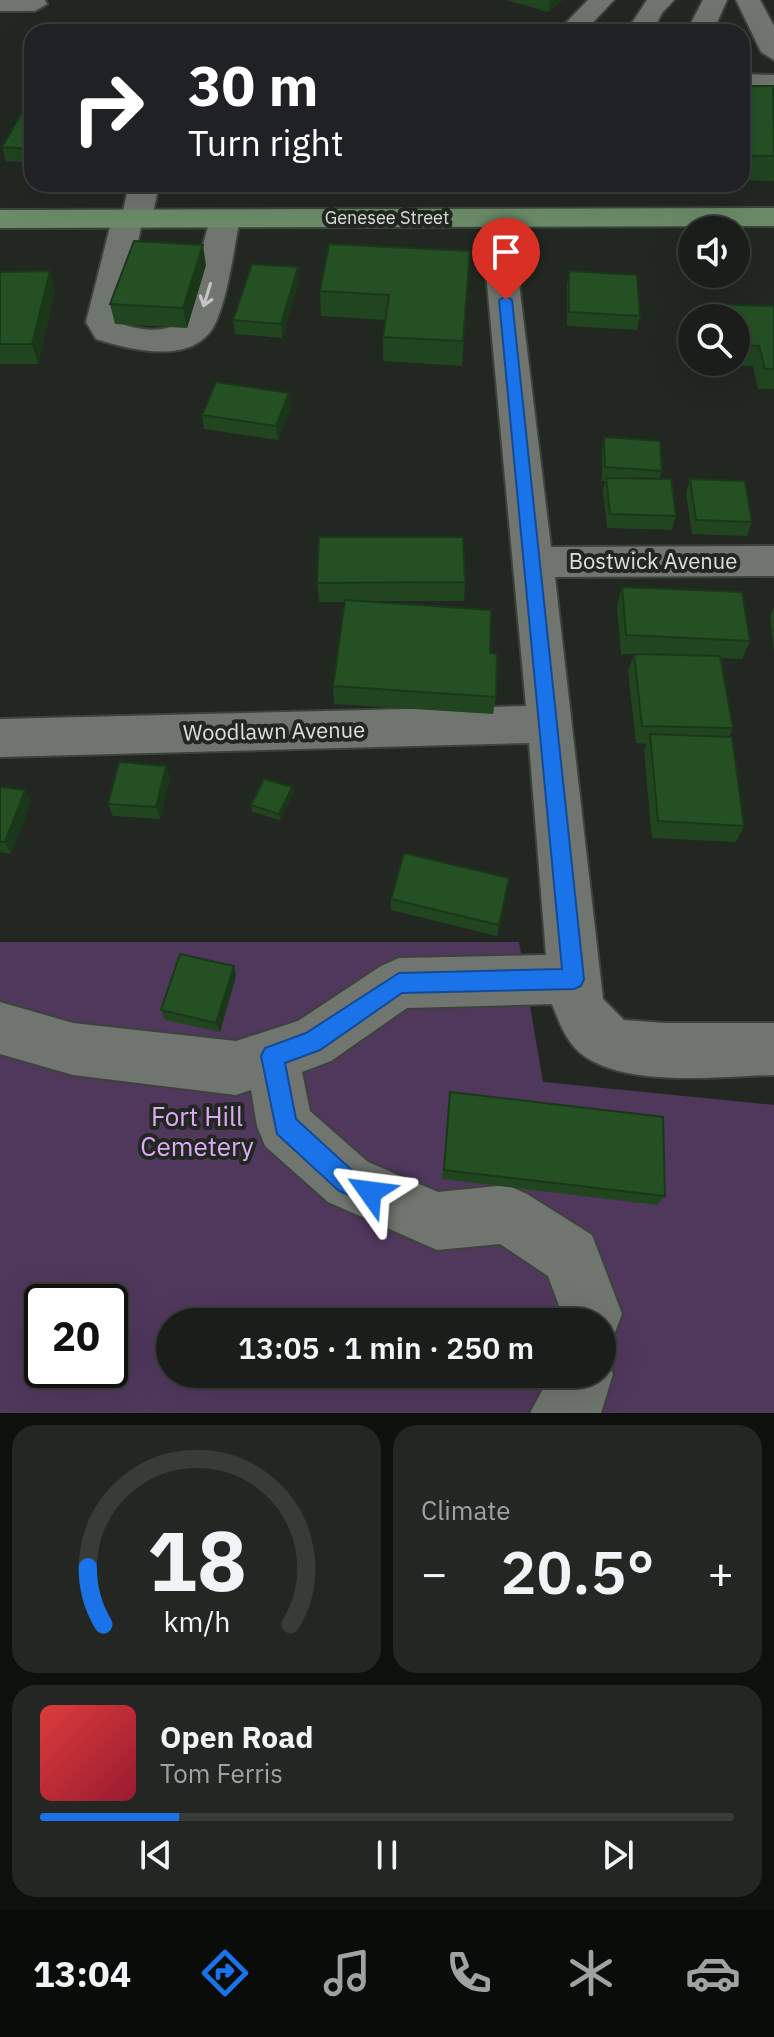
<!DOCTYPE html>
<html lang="en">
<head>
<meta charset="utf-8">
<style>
	body { margin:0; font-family:"IBM Plex Sans",sans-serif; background:#232622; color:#f1f3f6; height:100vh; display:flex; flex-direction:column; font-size:30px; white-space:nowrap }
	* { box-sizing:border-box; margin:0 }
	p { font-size:26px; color:#9fa2a2 }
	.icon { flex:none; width:44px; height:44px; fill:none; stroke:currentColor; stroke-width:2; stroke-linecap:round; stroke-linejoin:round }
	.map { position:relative; height:1413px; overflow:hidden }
	.side { display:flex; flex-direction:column; gap:12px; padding:12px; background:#0e100e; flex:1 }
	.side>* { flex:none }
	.hud { position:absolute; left:24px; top:24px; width:726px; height:168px; border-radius:24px; box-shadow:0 8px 32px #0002,0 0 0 2px #383b38; background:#202124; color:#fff; overflow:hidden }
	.controls { position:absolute; left:678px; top:216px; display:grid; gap:16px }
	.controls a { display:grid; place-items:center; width:72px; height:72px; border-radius:50%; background:#1a1d19; box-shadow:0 8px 32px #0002,0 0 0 2px #383b38; font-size:40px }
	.speed { position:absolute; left:24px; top:1284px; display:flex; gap:16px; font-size:40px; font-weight:700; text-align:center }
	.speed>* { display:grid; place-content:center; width:104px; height:104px; border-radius:50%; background:#1a1d19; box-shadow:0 8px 32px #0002,0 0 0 2px #383b38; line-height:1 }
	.speed .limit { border:4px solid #111; border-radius:12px; background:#fff; color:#111 }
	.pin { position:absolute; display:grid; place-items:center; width:68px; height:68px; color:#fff; margin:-82px -34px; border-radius:50% 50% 50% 0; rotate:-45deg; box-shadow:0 0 8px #0007 }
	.pin .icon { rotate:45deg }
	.me { position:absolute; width:88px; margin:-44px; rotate:301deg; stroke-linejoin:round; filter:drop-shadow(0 0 6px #0008) }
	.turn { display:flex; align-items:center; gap:28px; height:168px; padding:0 32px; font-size:36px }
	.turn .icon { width:104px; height:104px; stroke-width:2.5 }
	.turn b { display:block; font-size:56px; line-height:68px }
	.big { font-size:60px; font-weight:600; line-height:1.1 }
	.side .card { flex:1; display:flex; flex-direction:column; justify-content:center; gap:12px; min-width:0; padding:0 28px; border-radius:24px; background:#232622 }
	.side .dial { align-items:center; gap:0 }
	.dial svg { height:208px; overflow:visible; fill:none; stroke:#383b38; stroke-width:7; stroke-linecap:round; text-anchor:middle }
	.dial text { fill:#f1f3f6; stroke:none }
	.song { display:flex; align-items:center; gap:24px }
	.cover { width:96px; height:96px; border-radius:12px; background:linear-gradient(135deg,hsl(0 70% 55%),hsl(350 70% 35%)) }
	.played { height:8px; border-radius:4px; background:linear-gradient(90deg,#1a73e8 20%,#383b38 20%) }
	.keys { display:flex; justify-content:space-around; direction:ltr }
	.heat { display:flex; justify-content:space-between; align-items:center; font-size:44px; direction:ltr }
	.side .tiles { flex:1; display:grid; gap:12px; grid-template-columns:1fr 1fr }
	.card:last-child { grid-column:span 2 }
	.trip { position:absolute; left:156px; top:1308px; width:460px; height:80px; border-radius:40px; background:#1a1d19; box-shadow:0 8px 32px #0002,0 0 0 2px #383b38; font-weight:600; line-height:80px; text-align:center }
	.tabs { display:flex; height:128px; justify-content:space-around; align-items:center; background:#0a0c0a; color:#9fa2a2 }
	.tabs .icon { width:56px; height:56px }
	.tabs .selected { color:#1a73e8 }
	.tabs b { font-size:36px; color:#f1f3f6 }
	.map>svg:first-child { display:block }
	.green { fill:#50385d; fill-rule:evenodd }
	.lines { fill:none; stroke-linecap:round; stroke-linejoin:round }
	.minor-casing { stroke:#3d423d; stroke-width:4 }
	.major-casing { stroke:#3d423d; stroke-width:4 }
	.minor { fill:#70766f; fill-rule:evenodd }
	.major { fill:#6a8b68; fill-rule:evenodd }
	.wall { fill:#20451f }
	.shaded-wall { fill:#1a3819 }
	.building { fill:#255024; stroke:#1a3819; stroke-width:2 }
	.oneway { stroke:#c2c6c2 }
	.route { fill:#1a73e8; stroke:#114b97; stroke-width:2 }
	.labels { text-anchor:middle; stroke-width:8; stroke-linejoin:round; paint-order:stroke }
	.far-street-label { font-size:18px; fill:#dde1dd; stroke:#222721 }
	.street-label { font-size:22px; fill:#dde1dd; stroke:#222721 }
	.near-park-label { font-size:26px; fill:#dcabf7; stroke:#222721 }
</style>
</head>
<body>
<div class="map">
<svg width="774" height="1413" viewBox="0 0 774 1413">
	<rect width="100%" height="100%" fill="#222721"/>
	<!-- green -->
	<path class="green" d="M0,942H519L543,1082L774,1105V1413H0ZM42,1302H110V1370H42ZM170,1322H602V1374H170Z"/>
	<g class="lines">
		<!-- minor casing -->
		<g class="minor-casing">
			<path id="minor" d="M0,0H45L47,4L35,11H0Z
				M588,0H614L584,32H557Z
				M647,0H674L662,13L652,32H626Z
				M703,0H727L715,27L717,32H691L689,27Z
				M736,0H760L774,26V60L761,52Z
				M742,74L774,75V91L742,90Z
				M129,184H159L152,219L141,227L121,324C141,330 166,335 183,319L210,219L214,212H236L240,219C233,252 229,292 216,322C196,367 130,350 96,339L86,322L112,219L123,211Z
				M496,209L507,211L511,218L551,547L774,546V576L555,577L603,999L624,1020L665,1023H774V1075C720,1076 615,1090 575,1048C564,1036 558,1019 552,1004L407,1008L331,1061L302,1072L310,1111L368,1162L438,1192L507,1185L527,1194L592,1235L622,1314L611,1343L602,1347V1322H560L562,1314L548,1276L500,1244L437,1250L328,1202L265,1146L257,1126L251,1090L236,1095L73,1075L0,1054V1002L73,1023L236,1041L298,1021L381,966L399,958L546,955L529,743L0,757V719L526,706L481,218L485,211Z
				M602,1351L613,1374L601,1413H530L551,1374H602Z"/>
		</g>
		<!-- major casing -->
		<g class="major-casing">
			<path id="major" d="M774,208V226L0,228V210Z"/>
		</g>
		<!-- minor -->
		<use href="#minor" class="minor"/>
		<!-- major -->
		<use href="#major" class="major"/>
	</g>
	<!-- wall -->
	<path class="wall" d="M506,0H563L548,12Z
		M742,86L774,89V181L742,180Z
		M32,113V163L6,161L2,147Z
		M470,251L462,366L383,361V337L385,320L321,316L320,291Z
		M206,265L187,328L115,324L110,304Z
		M298,267L299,282L282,338L235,334L233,320Z
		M569,271L640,316L637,330L567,326V285Z
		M0,272L55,291L38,364H0Z
		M703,304L774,306V389H758L753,366L705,365V362H736V318H699Z
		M289,393L291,408L278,440L204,429L202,415Z
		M604,437L662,471L659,479L676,516L672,530L607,528L603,492L605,481H602V451Z
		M690,479L752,522L747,536L692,534L686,493Z
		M465,582L464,601H360L490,653L496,697L493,714L334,704L333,686L345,602H319L317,583Z
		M622,587L750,641L742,659L721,658L733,728L729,737L744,826L736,842L652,838L644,751L647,744L636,743L628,672L634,654H621L617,606Z
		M774,607V652L770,616Z
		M166,766L170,778L160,819L113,816L108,804Z
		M0,787L25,790L31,802L11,854L0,852Z
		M292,787L293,794L280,820L252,812L251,805Z
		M509,878L497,936L391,910V899Z
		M234,966L236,976L220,1032L165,1020L161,1010Z
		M450,1092L665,1196L657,1205L442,1179Z"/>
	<!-- shaded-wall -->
	<path class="shaded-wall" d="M550,0H563L548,12Z
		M203,245L206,265L187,328L183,308Z
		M298,267L299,282L282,338L281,324Z
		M50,271L55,291L38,364L32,344Z
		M289,393L291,408L278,440L276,426Z
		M166,766L170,778L160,819L156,807Z
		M292,787L293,794L280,820L279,814Z
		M25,790L31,802L11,854L5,842Z
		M234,966L236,976L220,1032L216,1023Z"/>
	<!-- building -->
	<path class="building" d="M131,27L224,31L223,32H129Z
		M742,86H773L774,156H742Z
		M22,112L32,113V149L2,147Z
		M134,241L203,245L183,308L110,304Z
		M329,244L470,251L463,341L383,337L389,295L320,291Z
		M252,264L298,267L281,324L233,320Z
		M50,271L32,344H0V272Z
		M569,271L637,275L640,316L569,312Z
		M703,304L774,306V369H765L759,346L736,345V318H706Z
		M216,382L289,393L276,426L202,415Z
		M604,437L660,441L662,471L605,467Z
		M606,478L671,479L676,516L610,514Z
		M690,479L745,481L752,522L696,520Z
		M319,537H463L465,582L317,583Z
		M622,587L742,592L750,641L626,635Z
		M345,600L491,610L490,653L497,654L496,697L333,686Z
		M634,654L720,656L733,728L642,726Z
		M650,734L732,737L744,826L658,821Z
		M119,762L166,766L156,807L108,804Z
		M264,779L292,787L279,814L251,805Z
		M0,787L25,790L5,842H0Z
		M404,853L509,878L499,925L391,899Z
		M180,954L234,966L216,1023L161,1010Z
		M450,1092L663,1117L665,1196L444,1170Z"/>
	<!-- one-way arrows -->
	<defs><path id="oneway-shaft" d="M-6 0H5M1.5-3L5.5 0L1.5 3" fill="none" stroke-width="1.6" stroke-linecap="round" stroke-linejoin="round" transform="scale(2)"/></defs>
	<use class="oneway" href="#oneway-shaft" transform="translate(207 295) rotate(107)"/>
	<!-- route -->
	<path class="route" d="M506,296L512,300L584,979L581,986L574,989L402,993L320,1050L285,1063L296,1119L356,1174L378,1184L382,1192L378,1200L370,1204L339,1191L277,1134L261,1056L265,1048L306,1033L399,973L562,969L499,300Z"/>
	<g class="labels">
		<!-- far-street labels -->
		<g class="far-street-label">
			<text x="387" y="224">Genesee Street</text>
		</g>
		<!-- street labels -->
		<g class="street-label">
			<text x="653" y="569">Bostwick Avenue</text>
			<text transform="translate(274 731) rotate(-1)" y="8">Woodlawn Avenue</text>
		</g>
		<!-- near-park labels -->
		<g class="near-park-label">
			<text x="197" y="1126">Fort Hill<tspan x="197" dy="30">Cemetery</tspan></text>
		</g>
	</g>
</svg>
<div class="controls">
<a><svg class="icon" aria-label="sound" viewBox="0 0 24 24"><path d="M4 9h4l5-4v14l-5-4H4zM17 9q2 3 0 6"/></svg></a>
<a><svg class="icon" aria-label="search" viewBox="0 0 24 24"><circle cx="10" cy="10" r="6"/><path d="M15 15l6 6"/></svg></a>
</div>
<div class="speed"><div class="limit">20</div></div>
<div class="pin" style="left:506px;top:300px;background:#d93025"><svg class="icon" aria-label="arrive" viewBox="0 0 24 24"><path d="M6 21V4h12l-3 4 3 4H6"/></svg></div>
<svg class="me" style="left:370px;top:1192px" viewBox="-20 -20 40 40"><path d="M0-17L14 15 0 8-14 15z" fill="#1a73e8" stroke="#fff" stroke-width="4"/></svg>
<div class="trip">13:05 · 1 min · 250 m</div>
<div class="hud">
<div class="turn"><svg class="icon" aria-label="right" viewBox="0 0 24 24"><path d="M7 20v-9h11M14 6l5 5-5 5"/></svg><div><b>30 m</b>Turn right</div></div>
</div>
</div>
<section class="side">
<div class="tiles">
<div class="card dial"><svg viewBox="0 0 100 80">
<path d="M14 69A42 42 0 1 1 86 69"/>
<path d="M14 69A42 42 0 0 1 8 47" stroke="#1a73e8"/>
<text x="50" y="56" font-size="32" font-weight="700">18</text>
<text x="50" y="72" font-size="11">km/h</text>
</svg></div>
<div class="card"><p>Climate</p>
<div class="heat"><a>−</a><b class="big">20.5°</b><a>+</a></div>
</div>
<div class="card">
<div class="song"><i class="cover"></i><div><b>Open Road</b><p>Tom Ferris</p></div></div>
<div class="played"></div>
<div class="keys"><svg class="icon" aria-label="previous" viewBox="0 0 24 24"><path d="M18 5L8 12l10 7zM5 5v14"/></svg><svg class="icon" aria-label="pause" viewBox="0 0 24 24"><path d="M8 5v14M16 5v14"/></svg><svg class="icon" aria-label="next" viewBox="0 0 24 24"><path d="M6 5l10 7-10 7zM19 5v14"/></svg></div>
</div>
</div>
</section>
<nav class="tabs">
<b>13:04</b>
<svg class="icon selected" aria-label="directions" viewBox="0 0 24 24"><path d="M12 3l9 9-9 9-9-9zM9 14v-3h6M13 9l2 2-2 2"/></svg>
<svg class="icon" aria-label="music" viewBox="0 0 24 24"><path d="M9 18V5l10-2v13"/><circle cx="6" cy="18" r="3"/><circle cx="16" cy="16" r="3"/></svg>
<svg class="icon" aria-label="phone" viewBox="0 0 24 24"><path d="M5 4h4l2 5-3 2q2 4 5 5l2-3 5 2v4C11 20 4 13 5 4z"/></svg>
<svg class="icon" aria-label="climate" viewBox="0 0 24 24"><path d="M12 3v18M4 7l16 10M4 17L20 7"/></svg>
<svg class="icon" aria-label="car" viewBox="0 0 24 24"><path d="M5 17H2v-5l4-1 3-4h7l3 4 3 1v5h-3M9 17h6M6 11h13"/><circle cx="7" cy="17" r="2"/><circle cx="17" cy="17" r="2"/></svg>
</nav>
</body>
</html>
